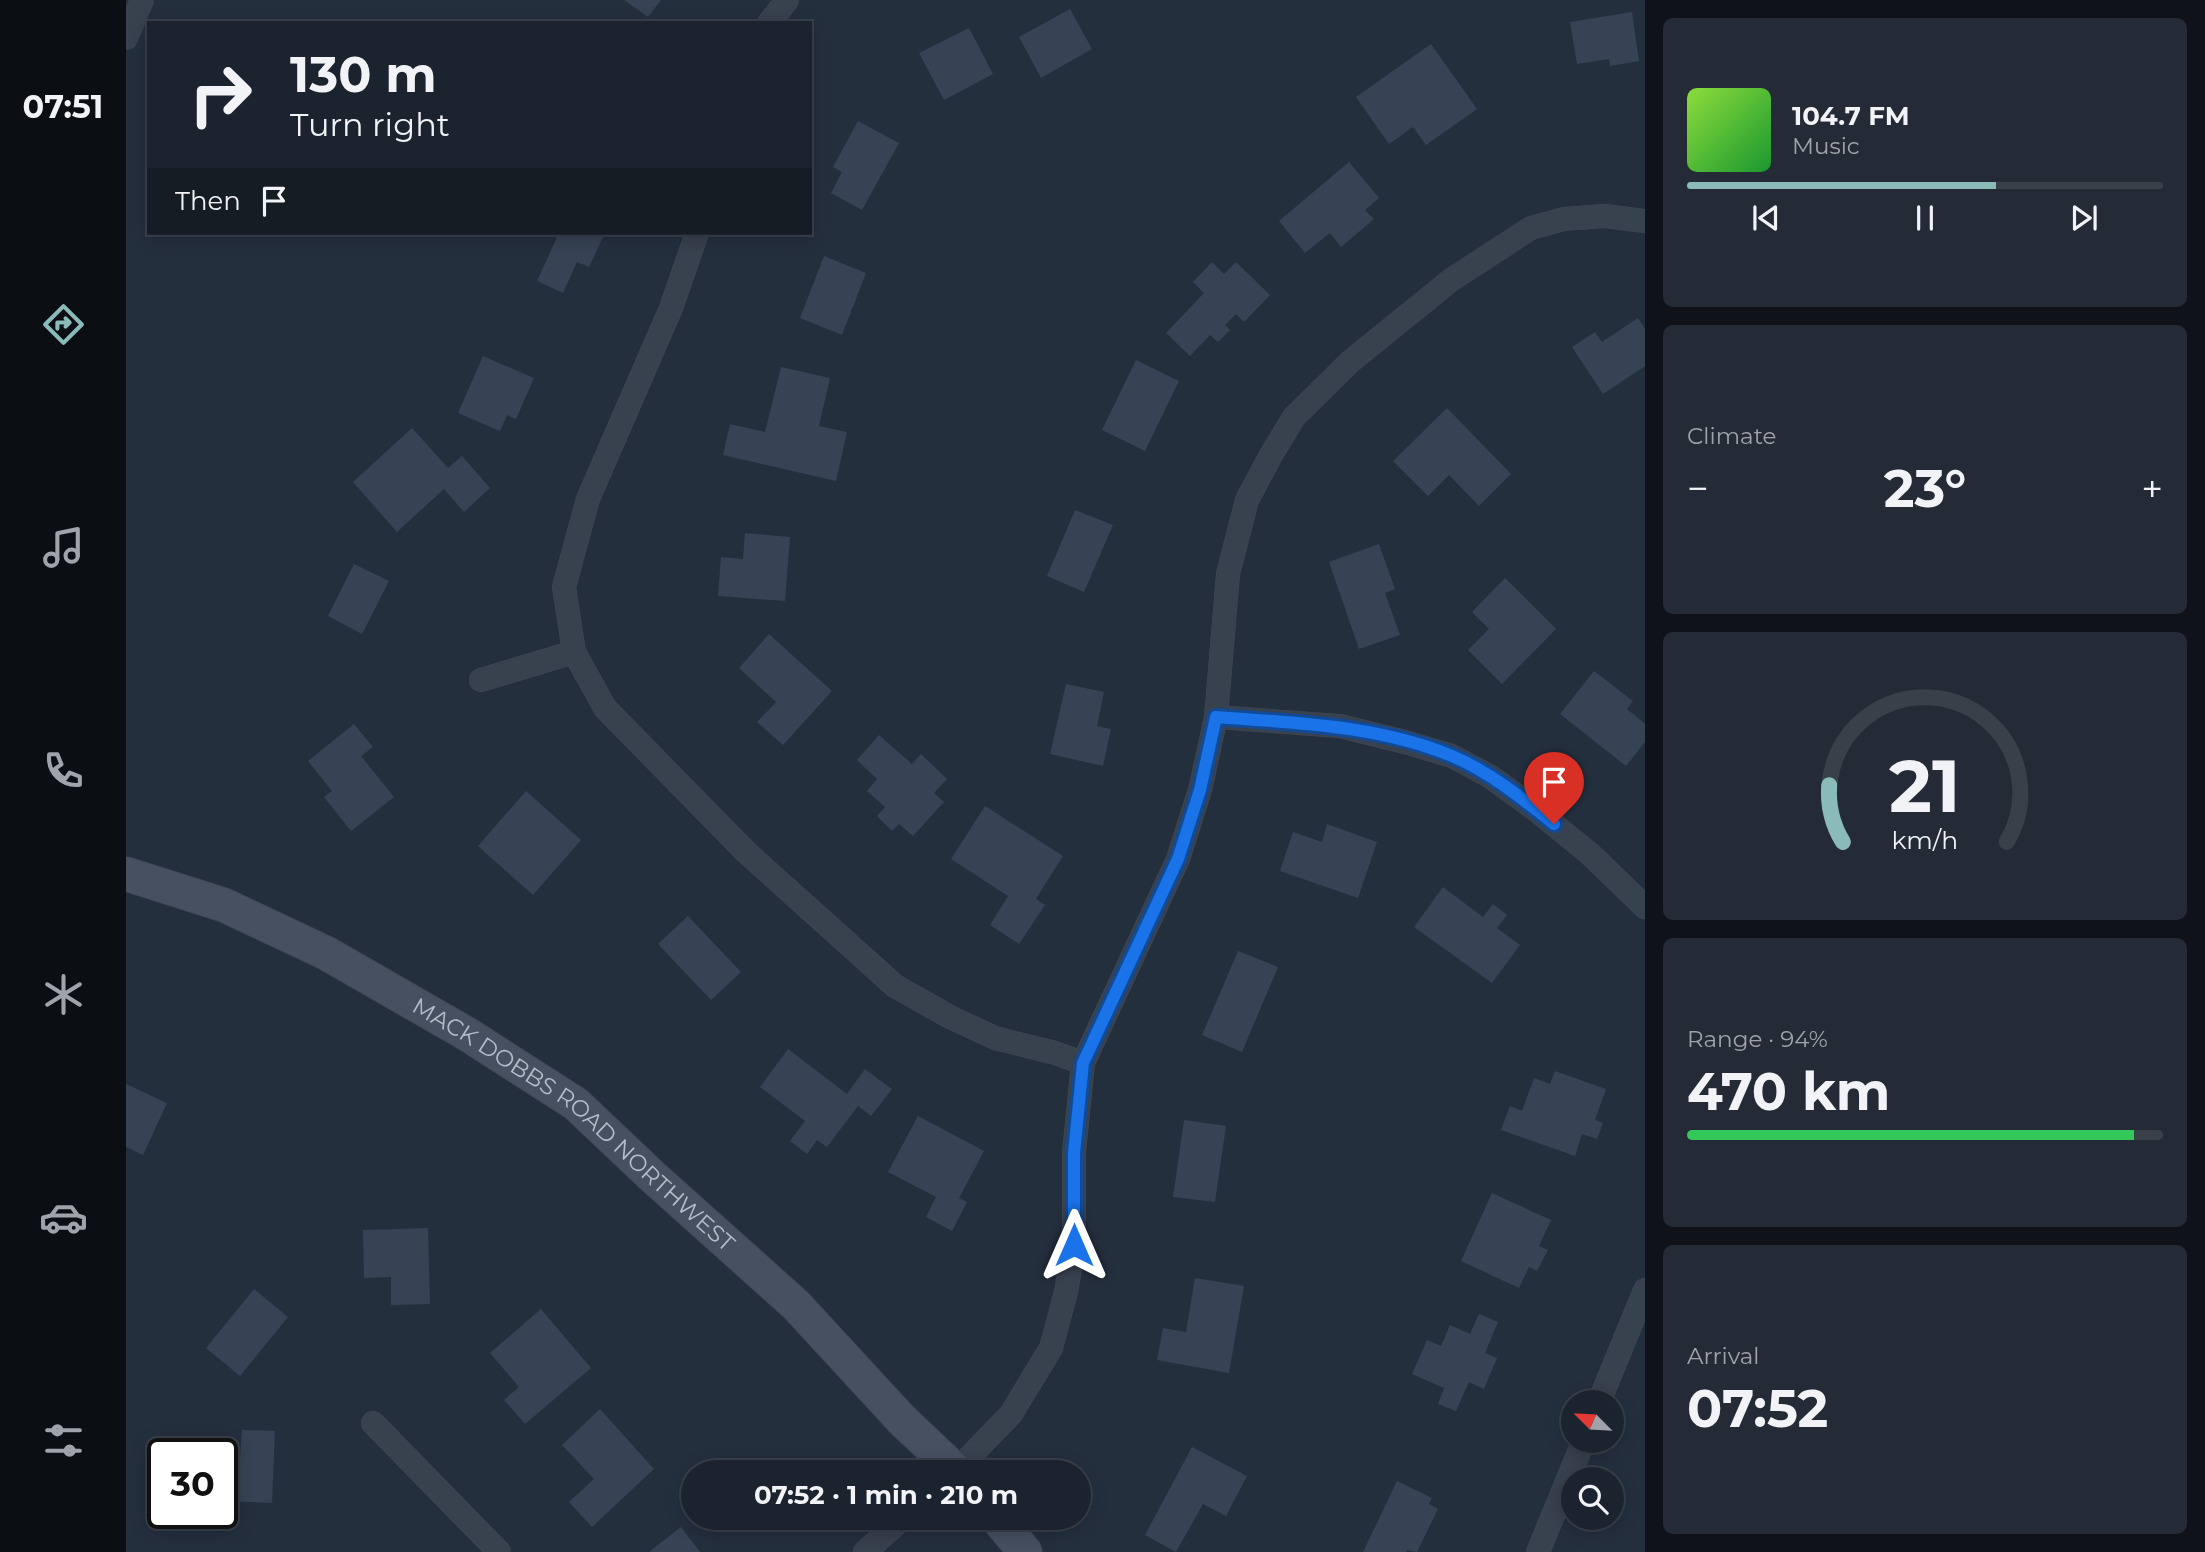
<!DOCTYPE html>
<html lang="en">
<head>
<meta charset="utf-8">
<style>
	body { margin:0; font-family:Montserrat,sans-serif; background:#242b36; color:#f1f3f6; height:100vh; display:flex; flex-direction:column; font-size:26px; white-space:nowrap }
	* { box-sizing:border-box; margin:0 }
	p { font-size:23px; color:#a0a4aa }
	.icon { flex:none; width:38px; height:38px; fill:none; stroke:currentColor; stroke-width:2; stroke-linecap:round; stroke-linejoin:round }
	.map { position:relative; flex:1; overflow:hidden }
	.drawer { display:flex; flex-direction:column; gap:18px; padding:18px; background:#0f1319; width:560px }
	.drawer>* { flex:none }
	.top-card { position:absolute; left:21px; top:21px; width:665px; height:214px; border-radius:0px; box-shadow:0 4px 18px #0003,0 0 0 2px #39404a; background:#1b232e; color:#f1f3f6; overflow:hidden }
	.needle { width:46px; rotate:294deg }
	.buttons { position:absolute; left:1435px; top:1390px; display:grid; gap:14px }
	.buttons a { display:grid; place-items:center; width:63px; height:63px; border-radius:50%; background:#1b232e; box-shadow:0 4px 18px #0003,0 0 0 2px #39404a; font-size:35px }
	.speed { position:absolute; left:21px; top:1438px; display:flex; gap:14px; font-size:35px; font-weight:700; text-align:center }
	.speed>* { display:grid; place-content:center; width:91px; height:91px; border-radius:50%; background:#1b232e; box-shadow:0 4px 18px #0003,0 0 0 2px #39404a; line-height:1 }
	.speed .limit { border:4px solid #111; border-radius:10px; background:#fff; color:#111 }
	.pin { position:absolute; display:grid; place-items:center; width:60px; height:60px; color:#fff; margin:-72px -30px; border-radius:50% 50% 50% 0; rotate:-45deg; box-shadow:0 0 7px #0007 }
	.pin .icon { rotate:45deg }
	.me { position:absolute; width:77px; margin:-38px; rotate:0deg; stroke-linejoin:round; filter:drop-shadow(0 0 5px #0008) }
	.turn { display:flex; align-items:center; gap:24px; height:147px; padding:0 28px; font-size:32px }
	.turn .icon { width:91px; height:91px; stroke-width:2.5 }
	.turn b { display:block; font-size:49px; line-height:60px }
	.then { display:flex; align-items:center; height:66px; padding:0 28px; background:#0003; gap:14px; font-size:26px }
	.big { font-size:52px; font-weight:700; line-height:1.1 }
	.drawer .widget { flex:1; display:flex; flex-direction:column; justify-content:center; gap:10px; min-width:0; padding:0 24px; border-radius:10px; background:#242b36 }
	.drawer .dial { align-items:center; gap:0 }
	.dial svg { height:182px; overflow:visible; fill:none; stroke:#39404a; stroke-width:7; stroke-linecap:round; text-anchor:middle }
	.dial text { fill:#f1f3f6; stroke:none }
	.song { display:flex; align-items:center; gap:21px }
	.cover { width:84px; height:84px; border-radius:10px; background:linear-gradient(135deg,hsl(90 70% 55%),hsl(130 70% 35%)) }
	.played { height:7px; border-radius:4px; background:linear-gradient(90deg,#8bbbb9 65%,#39404a 65%) }
	.keys { display:flex; justify-content:space-around; direction:ltr }
	.heat { display:flex; justify-content:space-between; align-items:center; font-size:38px; direction:ltr }
	.charge { height:10px; border-radius:5px; background:linear-gradient(90deg,#34c759 94%,#39404a 0) }
	.trip { position:absolute; left:555px; top:1460px; width:410px; height:70px; border-radius:35px; background:#1b232e; box-shadow:0 4px 18px #0003,0 0 0 2px #39404a; font-weight:700; line-height:70px; text-align:center }
	main { display:flex; flex:1; min-height:0 }
	.menu { display:flex; flex-direction:column; width:126px; justify-content:space-around; align-items:center; background:#0b0e12; color:#a0a4aa }
	.menu .icon { width:49px; height:49px }
	.menu .current { color:#8bbbb9 }
	.menu b { font-size:32px; color:#f1f3f6 }
	.map>svg:first-child { display:block }
	.building { fill:#364354 }
	.lines { fill:none; stroke-linecap:round; stroke-linejoin:round }
	.street-casing { stroke:#414a57; stroke-width:24 }
	.secondary-casing { stroke:#414a57; stroke-width:35 }
	.street { stroke:#38414e; stroke-width:23 }
	.secondary { stroke:#465061; stroke-width:33 }
	.route-casing { stroke:#114b97; stroke-width:18 }
	.route { stroke:#1a73e8; stroke-width:12 }
	.labels { text-anchor:middle; stroke-width:7; stroke-linejoin:round; paint-order:stroke }
	.street-label { font-size:23px; fill:#b4bcc9; stroke:#1d2633 }
</style>
</head>
<body>
<main>
<nav class="menu">
<b>07:51</b>
<svg class="icon current" aria-label="directions" viewBox="0 0 24 24"><path d="M12 3l9 9-9 9-9-9zM9 14v-3h6M13 9l2 2-2 2"/></svg>
<svg class="icon" aria-label="music" viewBox="0 0 24 24"><path d="M9 18V5l10-2v13"/><circle cx="6" cy="18" r="3"/><circle cx="16" cy="16" r="3"/></svg>
<svg class="icon" aria-label="phone" viewBox="0 0 24 24"><path d="M5 4h4l2 5-3 2q2 4 5 5l2-3 5 2v4C11 20 4 13 5 4z"/></svg>
<svg class="icon" aria-label="climate" viewBox="0 0 24 24"><path d="M12 3v18M4 7l16 10M4 17L20 7"/></svg>
<svg class="icon" aria-label="car" viewBox="0 0 24 24"><path d="M5 17H2v-5l4-1 3-4h7l3 4 3 1v5h-3M9 17h6M6 11h13"/><circle cx="7" cy="17" r="2"/><circle cx="17" cy="17" r="2"/></svg>
<svg class="icon" aria-label="filters" viewBox="0 0 24 24"><path d="M4 7h16M4 17h16"/><circle cx="9" cy="7" r="2"/><circle cx="15" cy="17" r="2"/></svg>
</nav>
<div class="map">
<svg width="1519" height="1552" viewBox="0 0 1519 1552">
	<rect width="100%" height="100%" fill="#242f3e"/>
	<!-- building -->
	<path class="building" d="M498,0H535L522,17Z
		M944,9L966,49L915,78L893,37Z
		M1506,12L1513,61L1484,66L1483,59L1451,64L1444,22Z
		M843,28L867,74L818,100L793,53Z
		M1305,44L1351,109L1300,145L1287,127L1263,144L1230,97Z
		M732,121L773,143L736,210L705,193L716,172L707,167Z
		M1223,162L1253,198L1239,210L1248,219L1215,247L1204,233L1179,253L1153,221Z
		M433,233H479L463,267L451,262L437,293L411,281Z
		M698,256L740,273L716,335L674,318Z
		M1086,262L1098,274L1110,262L1144,295L1118,322L1110,314L1099,325L1104,330L1092,342L1084,335L1064,356L1040,333L1078,293L1067,282Z
		M1512,318L1519,329V366L1477,394L1446,347L1469,332L1476,342Z
		M357,356L408,378L390,419L381,415L374,431L332,413Z
		M1010,360L1053,381L1019,451L976,430Z
		M655,367L704,378L693,426L721,432L710,481L597,455L604,424L639,432Z
		M1321,408L1385,474L1353,506L1323,475L1302,496L1267,461Z
		M286,428L322,468L336,456L364,488L338,512L318,489L271,532L227,482Z
		M949,510L987,525L958,592L921,576Z
		M619,533L664,537L659,601L592,596L595,557L617,559Z
		M1253,544L1269,589L1259,593L1274,635L1233,649L1203,562Z
		M228,564L263,581L236,634L202,616Z
		M1379,578L1430,629L1376,684L1342,650L1363,629L1346,612Z
		M643,634L706,691L657,745L631,722L650,702L613,668Z
		M1468,671L1507,701L1501,709L1519,724V742L1500,766L1434,714Z
		M940,684L978,692L971,726L985,729L977,766L924,754Z
		M228,724L247,747L235,756L268,797L225,831L198,797L206,791L182,761Z
		M753,735L786,764L795,754L821,779L808,793L818,802L787,836L773,824L766,831L751,816L759,807L741,791L751,779L731,760Z
		M400,791L455,840L407,895L352,846Z
		M859,806L937,856L910,899L919,905L893,944L864,925L882,896L825,859Z
		M1201,824L1251,842L1232,898L1154,871L1167,832L1196,842Z
		M1317,887L1357,917L1367,904L1381,915L1371,928L1394,945L1366,983L1288,927Z
		M562,916L615,972L585,1000L532,944Z
		M1112,951L1152,967L1116,1052L1076,1035Z
		M662,1049L721,1094L739,1069L766,1089L745,1116L732,1106L701,1147L691,1140L681,1154L664,1141L679,1121L634,1087Z
		M1429,1071L1480,1089L1469,1120L1477,1123L1471,1139L1456,1134L1449,1156L1375,1130L1384,1106L1396,1111L1408,1078L1424,1084Z
		M0,1084L41,1103L17,1155L0,1147Z
		M792,1116L858,1151L833,1198L841,1202L826,1231L800,1217L810,1197L762,1172Z
		M1058,1120L1100,1126L1089,1202L1047,1197Z
		M1366,1193L1425,1220L1413,1246L1422,1250L1411,1271L1403,1267L1393,1288L1335,1261Z
		M302,1228L304,1304L265,1305V1277L238,1278L237,1230Z
		M1069,1278L1118,1286L1103,1373L1031,1360L1037,1328L1060,1332Z
		M128,1289L162,1317L114,1376L80,1348Z
		M415,1309L465,1368L399,1424L378,1400L393,1387L364,1353Z
		M1353,1314L1372,1322L1359,1353L1371,1358L1358,1389L1343,1382L1330,1411L1312,1404L1318,1388L1286,1374L1301,1340L1315,1346L1324,1325L1344,1334Z
		M474,1409L528,1469L466,1527L443,1502L468,1479L436,1445Z
		M116,1430L149,1431L146,1503L96,1501L98,1458L114,1459Z
		M1066,1447L1121,1476L1100,1516L1077,1504L1050,1552L1019,1535Z
		M1271,1481L1306,1498L1303,1504L1312,1509L1291,1552L1281,1550L1280,1552H1237Z
		M555,1527L574,1552H523Z"/>
	<g class="lines">
		<!-- street casing -->
		<g class="street-casing">
			<path id="street" d="M643,23L661,0
				M0,38L16,0
				M571,233L545,308L462,499L438,587L448,652L479,708L619,851L769,986L824,1017L869,1038L929,1053L957,1063
				M355,680L448,652
				M1090,717L1214,726L1279,742L1326,756L1365,777L1410,810L1464,854L1519,907
				M1473,1402L1519,1290
				M247,1423L373,1552
				M829,1472L885,1414L925,1348L940,1292L948,1245V1152L957,1063L1052,859L1074,790L1090,717L1102,574L1121,500L1145,455L1168,417L1225,361L1325,280L1405,228L1438,219L1479,216L1519,221
				M739,1552L778,1517
				M1412,1552L1458,1440"/>
		</g>
		<!-- secondary casing -->
		<g class="secondary-casing">
			<g id="secondary">
				<path id="s1" d="M0,874L98,905L200,953L341,1034L450,1104L526,1176L670,1305L776,1420L831,1472"/>
				<path d="M870,1517L899,1552"/>
			</g>
		</g>
		<!-- street -->
		<use href="#street" class="street"/>
		<!-- secondary -->
		<use href="#secondary" class="secondary"/>
	</g>
	<g class="lines">
		<!-- route casing -->
		<g class="route-casing">
			<path id="route" d="M948,1245V1153L957,1063L1052,859L1074,790L1090,717C1169,723 1252,725 1326,756C1364,772 1397,799 1428,824"/>
		</g>
		<!-- route -->
		<use href="#route" class="route"/>
	</g>
	<g class="labels">
		<!-- street labels -->
		<g class="street-label">
			<text dy="8" stroke="none"><textPath href="#s1" startOffset="518">MACK DOBBS ROAD NORTHWEST</textPath></text>
		</g>
	</g>
</svg>
<div class="buttons">
<a><svg class="needle" viewBox="-14 -14 28 28"><path d="M0-13l5 13h-10z" fill="#e53935"/><path d="M0 13l5-13h-10z" fill="#a0a4aa"/></svg></a>
<a><svg class="icon" aria-label="search" viewBox="0 0 24 24"><circle cx="10" cy="10" r="6"/><path d="M15 15l6 6"/></svg></a>
</div>
<div class="speed"><div class="limit">30</div></div>
<div class="pin" style="left:1428px;top:824px;background:#d93025"><svg class="icon" aria-label="arrive" viewBox="0 0 24 24"><path d="M6 21V4h12l-3 4 3 4H6"/></svg></div>
<svg class="me" style="left:948px;top:1245px" viewBox="-20 -20 40 40"><path d="M0-17L14 15 0 8-14 15z" fill="#1a73e8" stroke="#fff" stroke-width="4"/></svg>
<div class="trip">07:52 · 1 min · 210 m</div>
<div class="top-card">
<div class="turn"><svg class="icon" aria-label="right" viewBox="0 0 24 24"><path d="M7 20v-9h11M14 6l5 5-5 5"/></svg><div><b>130 m</b>Turn right</div></div>
<div class="then">Then<svg class="icon" aria-label="arrive" viewBox="0 0 24 24"><path d="M6 21V4h12l-3 4 3 4H6"/></svg></div>
</div>
</div>
<section class="drawer">
<div class="widget">
<div class="song"><i class="cover"></i><div><b>104.7 FM</b><p>Music</p></div></div>
<div class="played"></div>
<div class="keys"><svg class="icon" aria-label="previous" viewBox="0 0 24 24"><path d="M18 5L8 12l10 7zM5 5v14"/></svg><svg class="icon" aria-label="pause" viewBox="0 0 24 24"><path d="M8 5v14M16 5v14"/></svg><svg class="icon" aria-label="next" viewBox="0 0 24 24"><path d="M6 5l10 7-10 7zM19 5v14"/></svg></div>
</div>
<div class="widget"><p>Climate</p>
<div class="heat"><a>−</a><b class="big">23°</b><a>+</a></div>
</div>
<div class="widget dial"><svg viewBox="0 0 100 80">
<path d="M14 69A42 42 0 1 1 86 69"/>
<path d="M14 69A42 42 0 0 1 8 44" stroke="#8bbbb9"/>
<text x="50" y="56" font-size="32" font-weight="700">21</text>
<text x="50" y="72" font-size="11">km/h</text>
</svg></div>
<div class="widget"><p>Range · 94%</p><b class="big">470 km</b><div class="charge"></div></div>
<div class="widget"><p>Arrival</p><b class="big">07:52</b></div>
</section>
</main>
</body>
</html>
